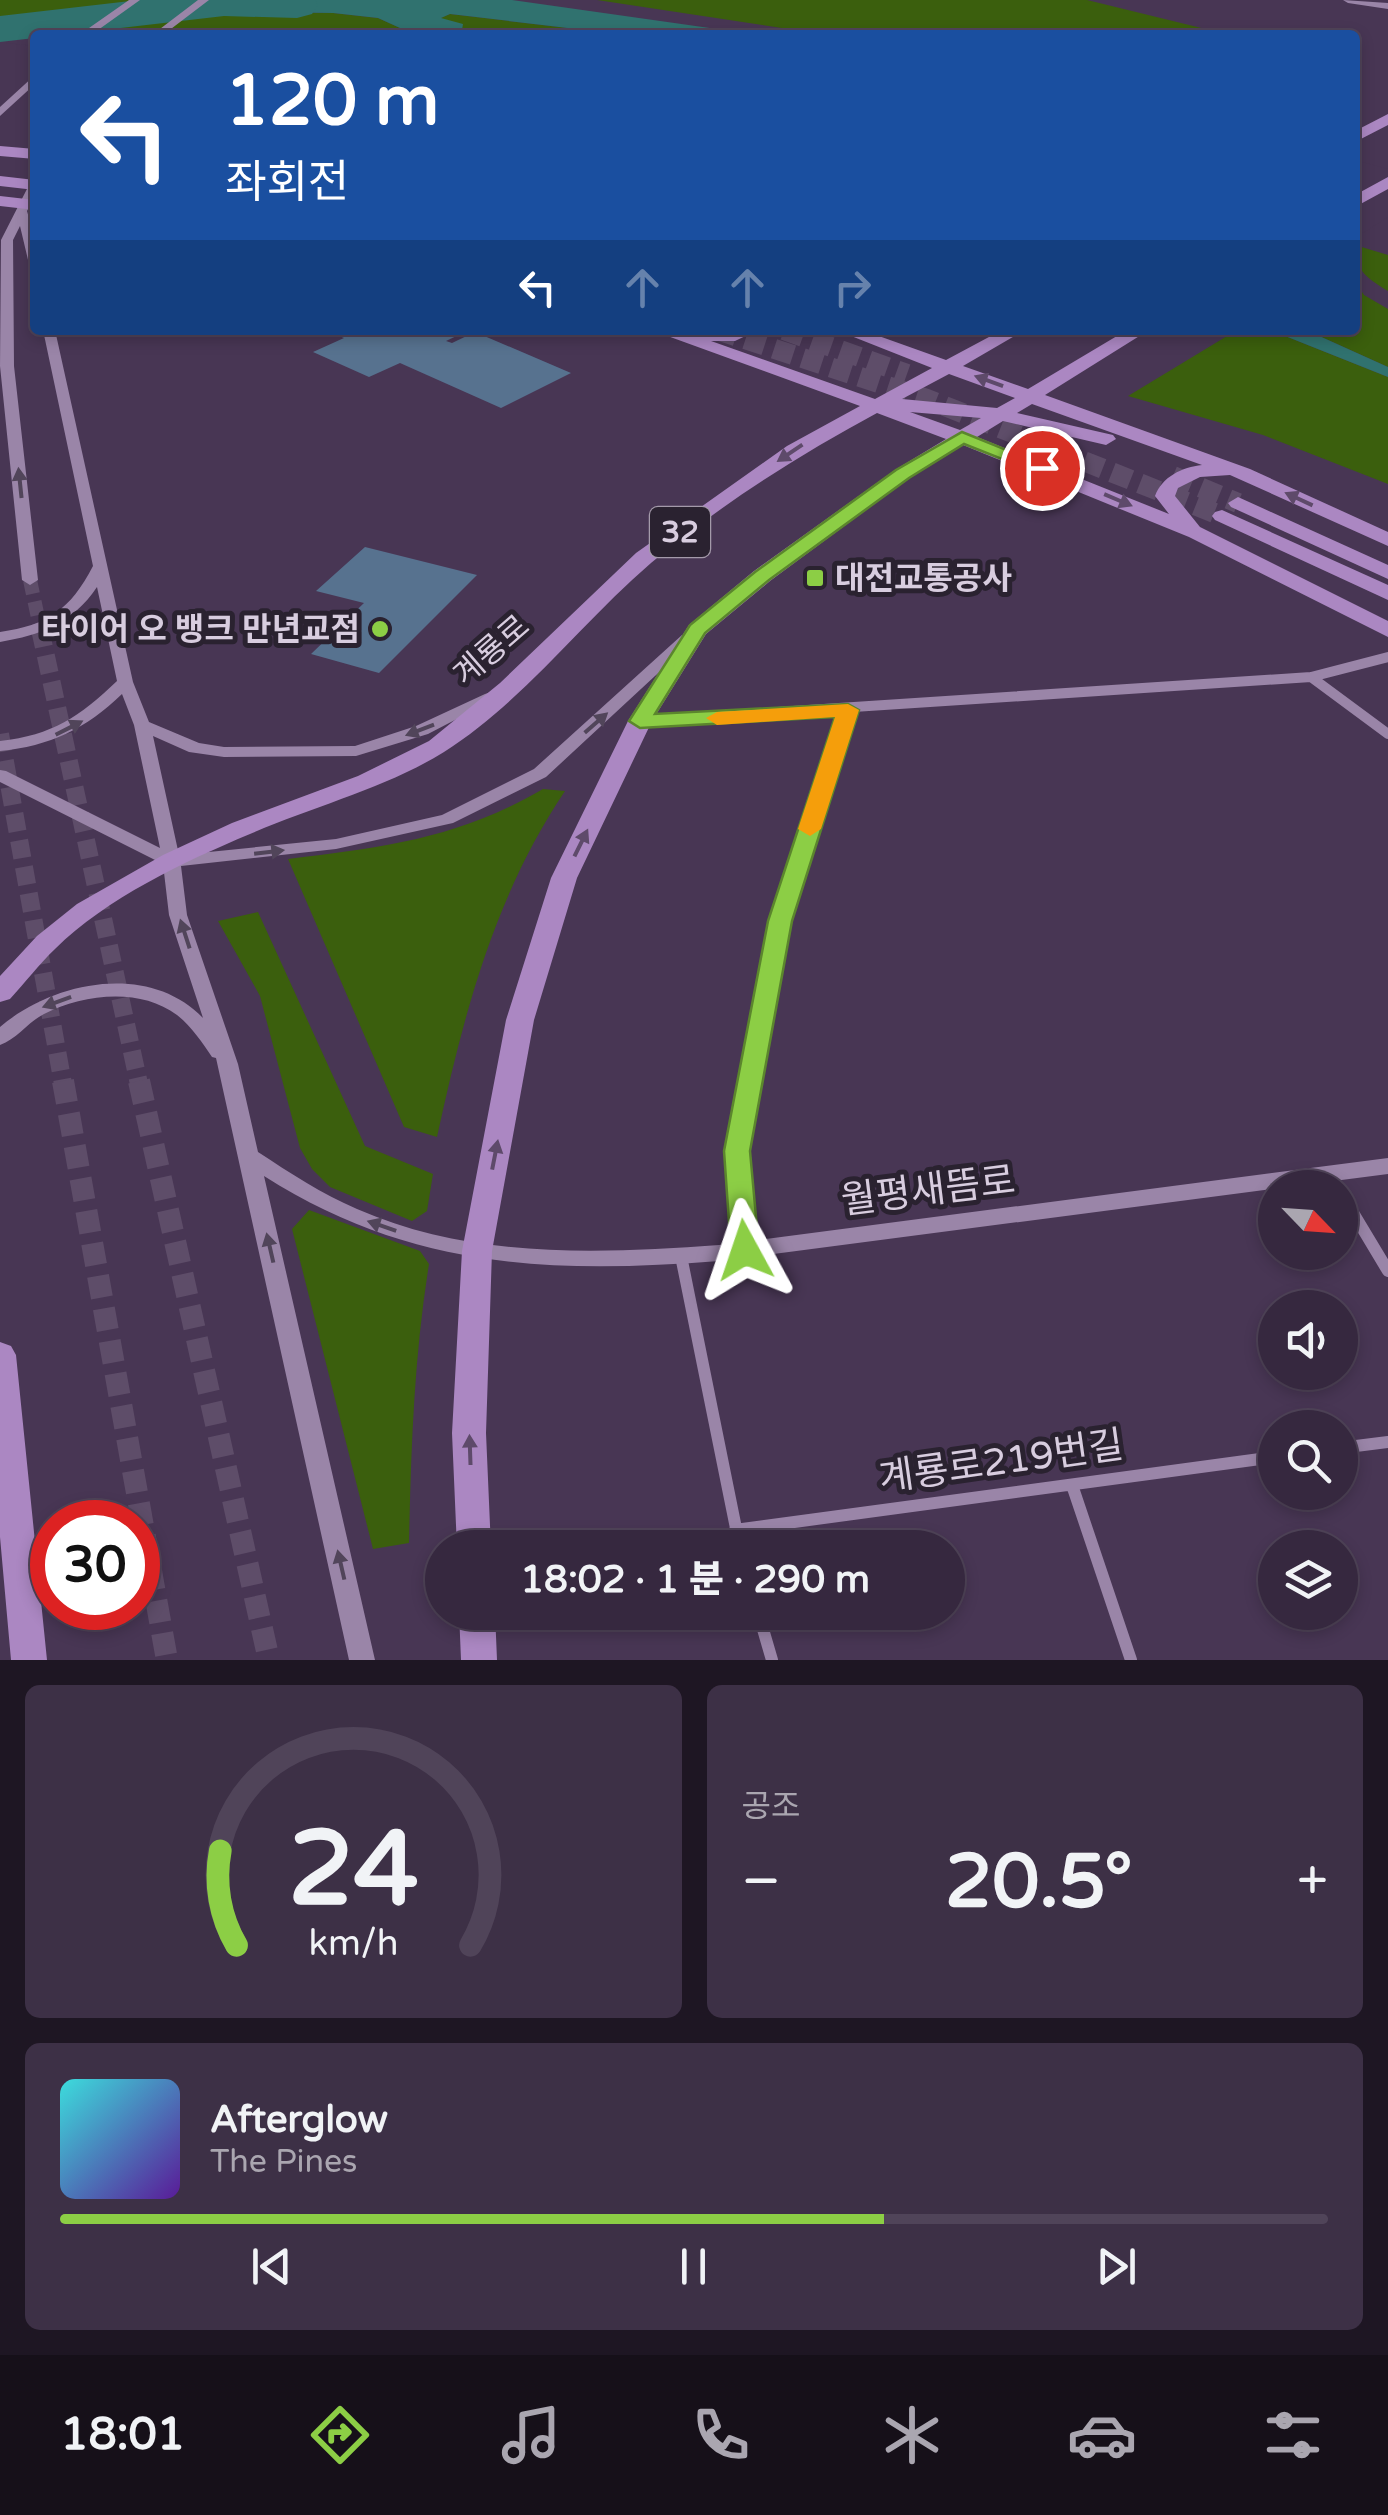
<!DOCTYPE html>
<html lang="ko">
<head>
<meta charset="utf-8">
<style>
	body { margin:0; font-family:"Varela Round","Noto Sans KR",sans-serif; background:#3d3046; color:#f1f3f6; height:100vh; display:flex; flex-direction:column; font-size:38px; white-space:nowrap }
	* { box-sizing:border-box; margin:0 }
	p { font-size:32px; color:#aaa6b0 }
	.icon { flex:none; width:55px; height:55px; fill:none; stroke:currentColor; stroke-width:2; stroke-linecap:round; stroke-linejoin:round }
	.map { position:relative; height:1660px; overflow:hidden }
	.details { display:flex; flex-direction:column; gap:25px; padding:25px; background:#1e1623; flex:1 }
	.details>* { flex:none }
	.guide { position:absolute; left:30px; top:30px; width:1330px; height:305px; border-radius:10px; box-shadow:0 5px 15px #0003,0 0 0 2px #504459; background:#1a4fa0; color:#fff; overflow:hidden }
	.needle { width:65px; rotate:115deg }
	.tools { position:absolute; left:1258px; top:1170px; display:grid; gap:20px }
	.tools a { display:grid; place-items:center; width:100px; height:100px; border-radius:50%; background:#36283f; box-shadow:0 5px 15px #0003,0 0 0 2px #504459; font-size:50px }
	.speed { position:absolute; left:30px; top:1500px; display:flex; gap:20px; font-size:50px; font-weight:700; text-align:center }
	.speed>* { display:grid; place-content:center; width:130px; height:130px; border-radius:50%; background:#36283f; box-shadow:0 5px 15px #0003,0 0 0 2px #504459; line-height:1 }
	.speed .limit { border:15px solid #d22; background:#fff; color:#111 }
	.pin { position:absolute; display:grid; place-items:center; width:85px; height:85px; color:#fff; margin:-42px; border:5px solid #fff; border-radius:50%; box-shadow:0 2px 10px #0007 }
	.me { position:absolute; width:110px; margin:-55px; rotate:355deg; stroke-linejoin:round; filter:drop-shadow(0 0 8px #0008) }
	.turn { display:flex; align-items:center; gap:35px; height:210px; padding:0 30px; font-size:45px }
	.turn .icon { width:130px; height:130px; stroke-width:2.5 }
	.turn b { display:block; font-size:70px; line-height:85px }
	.lanes { display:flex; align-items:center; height:95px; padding:0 30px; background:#0003; justify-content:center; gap:50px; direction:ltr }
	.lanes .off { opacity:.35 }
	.big { font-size:75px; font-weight:800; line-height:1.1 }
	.details .tile { flex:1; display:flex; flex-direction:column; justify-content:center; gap:15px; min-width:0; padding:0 35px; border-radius:15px; background:#3d3046 }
	.details .dial { align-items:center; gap:0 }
	.dial svg { height:260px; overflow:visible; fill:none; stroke:#504459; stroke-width:7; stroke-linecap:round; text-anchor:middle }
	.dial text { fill:#f1f3f6; stroke:none }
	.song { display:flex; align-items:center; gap:30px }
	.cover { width:120px; height:120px; border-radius:15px; background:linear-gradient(135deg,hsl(180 70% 55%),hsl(270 70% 35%)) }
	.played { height:10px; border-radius:5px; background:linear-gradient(90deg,#8cce45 65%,#504459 65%) }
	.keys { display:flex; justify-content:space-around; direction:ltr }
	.heat { display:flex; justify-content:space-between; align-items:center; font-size:55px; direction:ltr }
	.details .tiles { flex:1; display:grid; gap:25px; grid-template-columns:1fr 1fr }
	.tile:last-child { grid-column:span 2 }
	.trip { position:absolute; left:425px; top:1530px; width:540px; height:100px; border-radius:50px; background:#36283f; box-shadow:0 5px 15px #0003,0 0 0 2px #504459; font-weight:800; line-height:100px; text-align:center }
	.dock { display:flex; height:160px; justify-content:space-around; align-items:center; background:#161019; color:#aaa6b0 }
	.dock .icon { width:70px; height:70px }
	.dock .current { color:#8cce45 }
	.dock b { font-size:45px; color:#f1f3f6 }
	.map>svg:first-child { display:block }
	.green { fill:#3b5f0d }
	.water { fill:#30726f }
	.pier { fill:#483654 }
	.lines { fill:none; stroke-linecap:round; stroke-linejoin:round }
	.river { fill:#30726f; fill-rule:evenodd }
	.building { fill:#57728f }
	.tertiary-tunnel-far2 { stroke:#5e4d69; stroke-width:14; stroke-dasharray:14 8; stroke-linecap:butt }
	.tertiary-tunnel-far1 { stroke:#5e4d69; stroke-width:18; stroke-dasharray:18 9; stroke-linecap:butt }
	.tertiary-tunnel { stroke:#5e4d69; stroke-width:22; stroke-dasharray:22 11; stroke-linecap:butt }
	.primary-tunnel { stroke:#5e4d69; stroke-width:20; stroke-dasharray:20 10; stroke-linecap:butt }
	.minor-far1 { stroke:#9a85a8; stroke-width:10 }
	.minor { stroke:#9a85a8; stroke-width:12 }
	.tertiary { fill:#9a85a8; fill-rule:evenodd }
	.secondary { fill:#9a85a8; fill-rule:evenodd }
	.primary { fill:#ab87c2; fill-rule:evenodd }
	.oneway { fill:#5e4a6a }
	.oneway2 { fill:#51455a }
	.route { fill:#8cce45; stroke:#5b862d; stroke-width:2.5 }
	.slow { fill:#f59e0b }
	.poi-dot { fill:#8cce45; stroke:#2a2230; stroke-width:4 }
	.labels { text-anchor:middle; stroke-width:10; stroke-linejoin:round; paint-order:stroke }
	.shield { fill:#2a2230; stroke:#a49aaa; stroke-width:2.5 }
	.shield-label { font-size:30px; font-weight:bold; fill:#d8cddf }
	.poi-label { font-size:32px; font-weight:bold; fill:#d8cddf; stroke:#2a2230; text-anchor:start }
	.street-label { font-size:32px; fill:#d8cddf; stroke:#2a2230 }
	.near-street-label { font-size:38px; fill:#d8cddf; stroke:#2a2230 }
</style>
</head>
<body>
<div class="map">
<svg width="1388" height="1660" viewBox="0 0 1388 1660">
	<rect width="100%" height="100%" fill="#483654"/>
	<!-- green -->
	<path class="green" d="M0,0H139L254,12L333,13L378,18L411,33L441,35H109L0,23Z
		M597,0H1087L1230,35H828Z
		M450,14L627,35L475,34L440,18Z
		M1355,245L1388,255V291C1367,278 1355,271 1355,245Z
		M1355,281L1364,295L1388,309V367L1306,330H1355Z
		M1237,330H1270L1388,377V484L1263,435L1128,396Z
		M543,789L565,791C494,897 464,1013 437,1137L404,1127L288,859C384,847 457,839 543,789Z
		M258,912L365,1146L433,1174L427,1211L412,1221L330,1187L312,1169L300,1148L260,996L218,921Z
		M309,1210L420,1251L429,1264C414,1357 411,1449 409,1543L373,1549L292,1229Z"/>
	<!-- water -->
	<path class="water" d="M139,0H512L759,35H627L450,14L441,18L463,24L462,30L487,35L411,33L378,18L333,13L254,12Z
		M1270,330H1306L1388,367V377Z"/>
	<!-- pier -->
	<path class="pier" d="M134,0H252L231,15L138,5Z
		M39,20L110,30L114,35H35V46L6,43Z
		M1355,160L1388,169V217L1355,238Z"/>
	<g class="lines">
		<!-- river -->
		<path class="river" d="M139,0H315L318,5L312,14L297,18L224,16L0,42V16Z"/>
	</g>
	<!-- building -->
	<path class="building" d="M326,330H469L446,341L452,343L475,332L571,373L501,408L400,363L369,377L313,352L344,338Z
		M365,547L477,575L379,673L311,654L364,603L316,591Z"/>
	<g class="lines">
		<!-- tertiary-tunnel-far2 -->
		<path class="tertiary-tunnel-far2" d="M30,580L41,632"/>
		<!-- tertiary-tunnel-far1 -->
		<path class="tertiary-tunnel-far1" d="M40,629L139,1084
			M0,734L63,1084"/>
		<!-- tertiary-tunnel -->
		<path class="tertiary-tunnel" d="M63,1081L167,1660
			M139,1081L269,1660"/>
		<!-- primary-tunnel -->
		<path class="primary-tunnel" d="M717,330L927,399L1222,516
			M784,330L907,374
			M1173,476L1238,503"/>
		<!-- minor-far1 -->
		<path class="minor-far1" d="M1311,677L1388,734
			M641,721L1311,677L1388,657
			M750,1084L780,921L848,710"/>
		<!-- minor -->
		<path class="minor" d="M1340,1191L1388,1271
			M745,1249L737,1151L750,1081
			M681,1256L740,1548
			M1340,1448L1388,1442
			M1072,1485L1131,1660
			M735,1530L1275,1457
			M758,1612L772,1660"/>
		<!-- tertiary -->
		<path class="tertiary" d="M129,0H140L91,35H79Z
			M198,0H209L163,35H152Z
			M35,75V84L0,116V107Z
			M35,182V196L27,211L35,239V268L29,264L20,226L13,240L14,366L38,580L30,585L22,580L0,366L1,240L29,185Z
			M43,330H55L133,682L149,722L199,743L224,747L355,746L416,726L485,694L491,692L499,697L428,734L356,756L224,757L189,752L153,736L179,855L336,839L442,815L534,769L682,635H694L696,638L546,777L453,823L336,849L181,866L187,915L238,1064L258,1152C290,1173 322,1194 357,1209C471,1259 598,1254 719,1245L1388,1158V1174L719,1261C551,1274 410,1269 264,1176L375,1660H349L216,1058L212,1057C202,1042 191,1026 177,1015C140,987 83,994 44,1014C28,1022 17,1039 0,1045V1027C54,981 149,962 203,1018L169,915L163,864L0,782V770L6,771L160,848L134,725L122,694C86,729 50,746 0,751V741C53,735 79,717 117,681L97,587C73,623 41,635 0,642V632C48,625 70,610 93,566Z"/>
		<!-- secondary -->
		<path class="secondary" d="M1343,0L1388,3V9L1348,3Z"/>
		<!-- primary -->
		<path class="primary" d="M1388,114V125L1355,142V131Z
			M0,146L35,149V159L0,156Z
			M0,176L35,180V190L0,186Z
			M1388,177V189L1355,207V195Z
			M0,196L35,200V210L0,206Z
			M651,330H678L691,335L699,331L758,330L735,341H711L875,399L932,368L836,330H862L946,360L1002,330H1025L963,366L1028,389L1127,330H1149L1045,395L1250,469L1388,532V546L1230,475L1200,477L1178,488L1175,496L1200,527L1388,621V637L1189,537L963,445L909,478L770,581L706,634L652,721L577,878L534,1020L492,1251L486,1433L491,1548H457L452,1433L462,1251L506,1020L551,878L628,721L689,625L754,571L895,470L946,439L877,413C799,455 720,505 651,563C581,623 523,702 444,752C384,789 314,806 250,834C183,862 107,898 55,949C39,964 25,983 10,999L0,1002V976L37,936L77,904L163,855L232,823L358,776L429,741L500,683L636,553L787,446L860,406ZM949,374L1015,398L997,408L902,399ZM1032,404L1202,465C1182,467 1162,477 1155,496L1169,514L977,437L1003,421L1106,445L1116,439L1113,435L1017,413ZM910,412L981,418L960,430Z
			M1238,497L1388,565V579L1231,507L1228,503Z
			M1222,510L1388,585V600L1215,520L1212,516L1215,512Z
			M0,1342L11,1346L16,1355L47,1660H11L0,1537Z
			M459,1612H495L497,1660H461Z"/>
	</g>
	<!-- one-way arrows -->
	<defs><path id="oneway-solid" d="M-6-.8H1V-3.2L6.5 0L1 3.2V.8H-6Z" transform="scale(2.5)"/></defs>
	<g class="oneway">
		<use href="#oneway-solid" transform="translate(989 381) rotate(-160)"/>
		<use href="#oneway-solid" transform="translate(790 453) rotate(146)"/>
		<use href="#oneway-solid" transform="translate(1299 499) rotate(-155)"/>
		<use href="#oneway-solid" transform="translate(1118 500) rotate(23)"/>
		<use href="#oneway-solid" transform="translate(581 843) rotate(-64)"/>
		<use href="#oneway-solid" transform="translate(495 1155) rotate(-79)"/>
		<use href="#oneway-solid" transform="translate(470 1450) rotate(-92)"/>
	</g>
	<g class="oneway2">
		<use href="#oneway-solid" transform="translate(20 483) rotate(-96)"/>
		<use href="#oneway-solid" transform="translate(596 723) rotate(-41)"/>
		<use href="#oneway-solid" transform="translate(69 728) rotate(-27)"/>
		<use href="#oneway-solid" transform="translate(420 730) rotate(159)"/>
		<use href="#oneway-solid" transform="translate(269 852) rotate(-7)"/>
		<use href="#oneway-solid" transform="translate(185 934) rotate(-108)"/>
		<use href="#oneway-solid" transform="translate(57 1002) rotate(160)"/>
		<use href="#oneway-solid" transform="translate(382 1226) rotate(-161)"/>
		<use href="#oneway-solid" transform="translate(270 1248) rotate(-103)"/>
		<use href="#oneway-solid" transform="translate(341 1565) rotate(-103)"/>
	</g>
	<!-- route -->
	<path class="route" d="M962,432L1051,468L1042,474L1035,472L964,444L909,478L769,580L705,633L655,714L848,704L859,710L792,921L750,1151L759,1250L755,1257L745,1260L735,1257L731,1250L724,1151L768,921L835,717L640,728L629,721L690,625L755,572L896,470Z"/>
	<!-- slow -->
	<path class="slow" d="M848,704L859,710L821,829L810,836L798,829L835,717L717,725L706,718L717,712Z"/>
	<!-- markers -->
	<g class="poi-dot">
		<rect x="805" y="568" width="20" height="20" rx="5"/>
		<circle cx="380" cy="629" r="10"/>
	</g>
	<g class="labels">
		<!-- shield labels -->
		<rect class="shield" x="650" y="507" width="60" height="50" rx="8"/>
		<g class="shield-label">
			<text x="680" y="542">32</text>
		</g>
		<!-- poi labels -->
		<g class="poi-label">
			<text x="835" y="589">대전교통공사</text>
			<text x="360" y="640" text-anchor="end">타이어 오 뱅크 만년교점</text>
		</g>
		<!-- street labels -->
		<g class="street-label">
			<text transform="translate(491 650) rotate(-41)" y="11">계룡로</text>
		</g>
		<!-- near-street labels -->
		<g class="near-street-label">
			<text transform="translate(928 1190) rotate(-7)" y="13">월평새뜸로</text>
			<text transform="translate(1001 1461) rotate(-8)" y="13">계룡로219번길</text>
		</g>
	</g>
</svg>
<div class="tools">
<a><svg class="needle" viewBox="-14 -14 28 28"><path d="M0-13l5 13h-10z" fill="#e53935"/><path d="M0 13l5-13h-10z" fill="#aaa6b0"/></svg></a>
<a><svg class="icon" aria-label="sound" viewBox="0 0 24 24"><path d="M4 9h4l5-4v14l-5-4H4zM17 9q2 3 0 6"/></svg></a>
<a><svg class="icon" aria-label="search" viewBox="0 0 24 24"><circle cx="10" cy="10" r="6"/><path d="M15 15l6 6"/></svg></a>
<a><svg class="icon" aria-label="layers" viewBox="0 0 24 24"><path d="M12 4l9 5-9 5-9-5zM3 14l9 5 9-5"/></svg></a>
</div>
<div class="speed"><div class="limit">30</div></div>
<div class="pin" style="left:1042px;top:468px;background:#d93025"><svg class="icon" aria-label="arrive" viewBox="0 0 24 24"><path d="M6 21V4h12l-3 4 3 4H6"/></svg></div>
<svg class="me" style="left:745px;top:1250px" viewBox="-20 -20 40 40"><path d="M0-17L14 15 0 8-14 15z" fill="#8cce45" stroke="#fff" stroke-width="4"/></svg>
<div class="trip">18:02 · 1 분 · 290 m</div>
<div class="guide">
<div class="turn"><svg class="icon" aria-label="left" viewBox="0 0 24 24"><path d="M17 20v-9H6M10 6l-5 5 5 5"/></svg><div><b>120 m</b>좌회전</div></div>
<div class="lanes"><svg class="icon" aria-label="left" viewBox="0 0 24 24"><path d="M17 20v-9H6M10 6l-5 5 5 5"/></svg><svg class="icon off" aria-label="ahead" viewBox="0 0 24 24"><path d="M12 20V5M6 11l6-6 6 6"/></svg><svg class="icon off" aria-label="ahead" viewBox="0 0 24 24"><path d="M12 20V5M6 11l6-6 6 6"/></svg><svg class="icon off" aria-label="right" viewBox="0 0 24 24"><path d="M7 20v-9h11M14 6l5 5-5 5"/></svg></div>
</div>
</div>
<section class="details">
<div class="tiles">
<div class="tile dial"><svg viewBox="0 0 100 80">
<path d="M14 69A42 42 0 1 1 86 69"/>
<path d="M14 69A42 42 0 0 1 9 40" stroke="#8cce45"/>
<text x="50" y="56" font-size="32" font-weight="700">24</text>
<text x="50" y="72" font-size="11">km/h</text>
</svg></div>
<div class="tile"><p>공조</p>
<div class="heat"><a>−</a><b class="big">20.5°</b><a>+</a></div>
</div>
<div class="tile">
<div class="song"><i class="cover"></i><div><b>Afterglow</b><p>The Pines</p></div></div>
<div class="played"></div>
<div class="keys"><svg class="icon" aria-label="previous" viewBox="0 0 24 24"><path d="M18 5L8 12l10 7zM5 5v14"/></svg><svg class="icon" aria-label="pause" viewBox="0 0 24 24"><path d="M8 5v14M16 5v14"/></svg><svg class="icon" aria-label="next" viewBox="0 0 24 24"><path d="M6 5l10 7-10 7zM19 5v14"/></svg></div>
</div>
</div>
</section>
<nav class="dock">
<b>18:01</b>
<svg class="icon current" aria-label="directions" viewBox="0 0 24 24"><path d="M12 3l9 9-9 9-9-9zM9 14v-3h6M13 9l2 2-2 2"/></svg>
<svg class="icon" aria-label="music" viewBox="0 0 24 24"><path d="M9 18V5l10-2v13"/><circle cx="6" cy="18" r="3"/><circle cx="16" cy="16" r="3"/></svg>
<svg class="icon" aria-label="phone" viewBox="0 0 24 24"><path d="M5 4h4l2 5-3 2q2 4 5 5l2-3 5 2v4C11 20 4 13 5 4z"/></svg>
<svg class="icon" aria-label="climate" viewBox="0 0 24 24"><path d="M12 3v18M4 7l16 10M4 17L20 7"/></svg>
<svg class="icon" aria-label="car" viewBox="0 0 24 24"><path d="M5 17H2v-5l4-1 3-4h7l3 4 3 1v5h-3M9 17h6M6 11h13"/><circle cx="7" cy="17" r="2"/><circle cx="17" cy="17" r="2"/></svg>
<svg class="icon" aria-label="filters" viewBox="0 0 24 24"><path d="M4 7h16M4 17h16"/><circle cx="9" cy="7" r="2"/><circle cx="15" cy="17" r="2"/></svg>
</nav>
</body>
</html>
